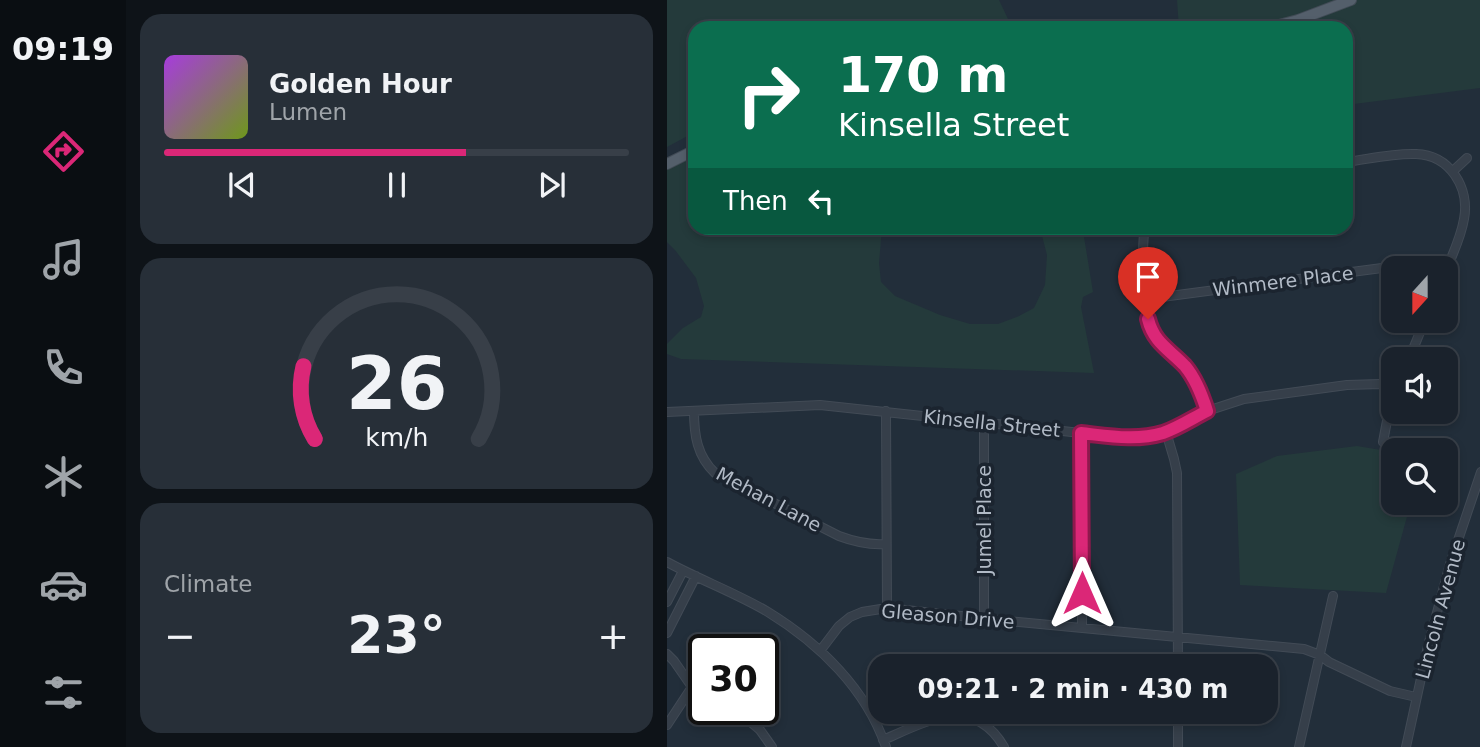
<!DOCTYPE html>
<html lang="en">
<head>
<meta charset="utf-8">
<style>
	body { margin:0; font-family:"DejaVu Sans",sans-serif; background:#272f38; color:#f1f3f6; height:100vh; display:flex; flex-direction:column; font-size:26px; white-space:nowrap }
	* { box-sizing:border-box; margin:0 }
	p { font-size:23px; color:#9fa4a9 }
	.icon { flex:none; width:38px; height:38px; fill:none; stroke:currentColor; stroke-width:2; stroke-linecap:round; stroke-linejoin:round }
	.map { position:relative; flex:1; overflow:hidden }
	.side { display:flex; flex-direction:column; gap:14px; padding:14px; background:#0e1318; width:541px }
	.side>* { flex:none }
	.banner { position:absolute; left:21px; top:21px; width:665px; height:214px; border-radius:21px; box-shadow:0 4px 10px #0003,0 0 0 2px #383f48; background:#0b6e4f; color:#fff; overflow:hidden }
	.needle { width:46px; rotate:201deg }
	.tools { position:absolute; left:714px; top:256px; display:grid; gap:14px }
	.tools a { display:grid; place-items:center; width:77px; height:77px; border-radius:14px; background:#1a222c; box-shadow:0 4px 10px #0003,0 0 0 2px #383f48; font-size:35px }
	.speed { position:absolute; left:21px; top:634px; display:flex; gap:14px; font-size:35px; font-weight:700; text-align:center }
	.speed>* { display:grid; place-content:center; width:91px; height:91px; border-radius:50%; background:#1a222c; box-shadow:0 4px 10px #0003,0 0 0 2px #383f48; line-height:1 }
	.speed .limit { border:4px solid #111; border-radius:10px; background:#fff; color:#111 }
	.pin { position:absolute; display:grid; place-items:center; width:60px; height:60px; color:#fff; margin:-72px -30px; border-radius:50% 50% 50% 0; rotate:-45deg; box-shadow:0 0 7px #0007 }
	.pin .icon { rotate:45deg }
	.me { position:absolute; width:77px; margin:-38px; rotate:0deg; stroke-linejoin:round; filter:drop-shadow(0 0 5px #0008) }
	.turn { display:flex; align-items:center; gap:24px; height:147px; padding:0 35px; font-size:32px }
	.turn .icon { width:91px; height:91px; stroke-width:2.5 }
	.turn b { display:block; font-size:49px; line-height:60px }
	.then { display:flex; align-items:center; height:66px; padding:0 35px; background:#0003; gap:14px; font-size:26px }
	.big { font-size:52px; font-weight:600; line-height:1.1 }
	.side .card { flex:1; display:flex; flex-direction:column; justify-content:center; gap:10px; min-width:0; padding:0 24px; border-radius:21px; background:#272f38 }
	.side .dial { align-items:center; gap:0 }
	.dial svg { height:182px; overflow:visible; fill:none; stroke:#383f48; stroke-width:7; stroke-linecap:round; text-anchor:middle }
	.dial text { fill:#f1f3f6; stroke:none }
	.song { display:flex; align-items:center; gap:21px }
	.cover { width:84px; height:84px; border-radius:10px; background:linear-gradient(135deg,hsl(280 70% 55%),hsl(80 70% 35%)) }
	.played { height:7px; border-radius:4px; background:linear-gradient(90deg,#db2777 65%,#383f48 65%) }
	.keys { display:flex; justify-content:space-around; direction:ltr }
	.heat { display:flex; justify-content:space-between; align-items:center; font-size:38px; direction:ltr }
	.trip { position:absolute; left:201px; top:654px; width:410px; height:70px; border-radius:21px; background:#1a222c; box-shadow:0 4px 10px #0003,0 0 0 2px #383f48; font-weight:600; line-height:70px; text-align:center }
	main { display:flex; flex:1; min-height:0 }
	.tab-bar { display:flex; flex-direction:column; width:126px; justify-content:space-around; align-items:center; background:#0a0e12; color:#9fa4a9 }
	.tab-bar .icon { width:49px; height:49px }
	.tab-bar .selected { color:#db2777 }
	.tab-bar b { font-size:32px; color:#f1f3f6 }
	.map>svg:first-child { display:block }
	.green { fill:#243a3b }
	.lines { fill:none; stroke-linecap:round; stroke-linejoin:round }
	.minor-casing { stroke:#424b56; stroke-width:10 }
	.major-casing { stroke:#424b56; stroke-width:12 }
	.minor { stroke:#363f4a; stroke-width:8 }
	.major { stroke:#545f6b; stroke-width:10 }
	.route-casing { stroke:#8e194d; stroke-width:18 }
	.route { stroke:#db2777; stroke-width:12 }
	.labels { text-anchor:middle; stroke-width:7; stroke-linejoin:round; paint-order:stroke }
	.street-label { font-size:19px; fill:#b1bac6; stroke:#1b242f }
</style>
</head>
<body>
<main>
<nav class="tab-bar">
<b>09:19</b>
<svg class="icon selected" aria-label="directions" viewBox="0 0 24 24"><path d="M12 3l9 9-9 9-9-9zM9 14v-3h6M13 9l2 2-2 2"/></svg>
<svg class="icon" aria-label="music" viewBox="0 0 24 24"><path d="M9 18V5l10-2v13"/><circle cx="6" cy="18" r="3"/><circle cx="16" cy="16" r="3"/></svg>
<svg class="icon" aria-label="phone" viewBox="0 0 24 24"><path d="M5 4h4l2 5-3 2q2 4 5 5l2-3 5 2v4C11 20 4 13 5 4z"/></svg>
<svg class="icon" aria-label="climate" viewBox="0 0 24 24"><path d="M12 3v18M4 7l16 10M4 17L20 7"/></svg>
<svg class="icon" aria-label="car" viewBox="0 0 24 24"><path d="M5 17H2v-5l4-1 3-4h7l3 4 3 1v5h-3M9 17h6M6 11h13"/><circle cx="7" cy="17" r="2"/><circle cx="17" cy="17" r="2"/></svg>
<svg class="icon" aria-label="filters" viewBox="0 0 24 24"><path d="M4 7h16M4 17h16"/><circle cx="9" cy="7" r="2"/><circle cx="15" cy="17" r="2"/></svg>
</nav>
<section class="side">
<div class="card">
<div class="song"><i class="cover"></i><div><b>Golden Hour</b><p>Lumen</p></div></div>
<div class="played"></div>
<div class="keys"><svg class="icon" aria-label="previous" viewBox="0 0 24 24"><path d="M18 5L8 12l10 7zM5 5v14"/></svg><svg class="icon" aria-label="pause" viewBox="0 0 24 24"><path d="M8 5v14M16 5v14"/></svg><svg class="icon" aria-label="next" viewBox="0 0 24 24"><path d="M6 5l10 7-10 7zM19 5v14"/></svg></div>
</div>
<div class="card dial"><svg viewBox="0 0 100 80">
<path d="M14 69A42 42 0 1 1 86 69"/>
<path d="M14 69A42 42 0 0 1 9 37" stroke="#db2777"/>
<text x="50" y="56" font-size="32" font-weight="700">26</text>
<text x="50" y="72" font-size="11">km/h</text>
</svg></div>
<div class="card"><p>Climate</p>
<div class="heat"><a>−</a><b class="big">23°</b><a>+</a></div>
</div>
</section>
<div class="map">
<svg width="814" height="747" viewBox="0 0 814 747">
	<rect width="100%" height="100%" fill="#222e3a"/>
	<!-- green -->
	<path class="green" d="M0,0H332L341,19L340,28H28V132L0,147Z
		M510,0H813V88L679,105V28H512Z
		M28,157V228H215L212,263L214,282L228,296L273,315L303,324H331L352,316L367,308L378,285L380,255L373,228H407L410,232L417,237L426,292L416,297L414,307L427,373L14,359L0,354V344L16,328L34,317L37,306L29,278L8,250L0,242V169Z
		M690,446L726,452V502H744L719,593L573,585L569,474L610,456Z"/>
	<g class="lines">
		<!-- minor casing -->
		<g class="minor-casing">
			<path id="minor" d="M679,162C702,159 726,153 749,154C783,155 803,188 797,219C794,237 786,254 779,270
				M786,171L800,158
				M478,228C474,247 477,321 487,336C495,348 509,356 518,367C529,380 535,395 540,411
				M480,299L715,268L745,266L752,268
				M742,359L758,320
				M27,411C27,435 30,456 48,473L172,536C188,542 201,545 218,544
				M219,411L220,608
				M0,412L153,405L414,433L475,437L499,432L540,411L577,399L680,385L714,384L726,386
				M317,422V618
				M499,432L507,459L510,473L511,667
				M414,433L415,627
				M716,442L722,410L726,397
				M0,562C33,580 69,593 101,612C153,644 199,689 219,747
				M0,602L16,571
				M0,633L29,576
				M153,651L172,626L183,617L195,612L220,608L340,621L637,649L653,655L662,662L723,691L749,697
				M0,654L7,661L25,687L37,692
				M68,709L93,730L105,747
				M0,725L25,687
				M216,740C260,721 306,694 337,747
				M511,747V712
				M632,747L666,596
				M739,747L761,646L783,564L814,472"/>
		</g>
		<!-- major casing -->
		<g class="major-casing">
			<path id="major" d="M601,28L631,20L684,0
				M0,164L28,150"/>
		</g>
		<!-- minor -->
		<use href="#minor" class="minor"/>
		<!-- major -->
		<use href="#major" class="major"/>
	</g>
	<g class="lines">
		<!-- route casing -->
		<g class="route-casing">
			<path id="route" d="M415,593L414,433C442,436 469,441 496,433C511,428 526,418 540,411C535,395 529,379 518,366C502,349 487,343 481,319"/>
		</g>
		<!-- route -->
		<use href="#route" class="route"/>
	</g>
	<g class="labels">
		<!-- street labels -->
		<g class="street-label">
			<text transform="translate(616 281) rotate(-7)" y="7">Winmere Place</text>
			<text transform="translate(325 423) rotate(6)" y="7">Kinsella Street</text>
			<text transform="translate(102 499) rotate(28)" y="7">Mehan Lane</text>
			<text transform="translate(317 520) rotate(-90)" y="7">Jumel Place</text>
			<text transform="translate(773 609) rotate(-75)" y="7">Lincoln Avenue</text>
			<text transform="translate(281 616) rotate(5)" y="7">Gleason Drive</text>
		</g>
	</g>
</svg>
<div class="tools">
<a><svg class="needle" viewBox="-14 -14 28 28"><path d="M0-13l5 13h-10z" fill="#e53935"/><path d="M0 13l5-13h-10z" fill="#9fa4a9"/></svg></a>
<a><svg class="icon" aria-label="sound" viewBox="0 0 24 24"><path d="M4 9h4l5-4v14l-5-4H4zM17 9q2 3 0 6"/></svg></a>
<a><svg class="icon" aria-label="search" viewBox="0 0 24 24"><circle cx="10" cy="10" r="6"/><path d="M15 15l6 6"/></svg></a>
</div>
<div class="speed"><div class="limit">30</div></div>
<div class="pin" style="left:481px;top:319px;background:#d93025"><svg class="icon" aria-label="arrive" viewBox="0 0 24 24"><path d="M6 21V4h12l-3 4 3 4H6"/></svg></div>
<svg class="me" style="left:415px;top:593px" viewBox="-20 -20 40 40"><path d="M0-17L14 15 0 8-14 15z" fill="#db2777" stroke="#fff" stroke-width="4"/></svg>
<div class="trip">09:21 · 2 min · 430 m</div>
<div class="banner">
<div class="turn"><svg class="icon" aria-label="right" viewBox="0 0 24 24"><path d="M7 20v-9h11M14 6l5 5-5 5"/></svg><div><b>170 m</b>Kinsella Street</div></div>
<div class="then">Then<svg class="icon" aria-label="left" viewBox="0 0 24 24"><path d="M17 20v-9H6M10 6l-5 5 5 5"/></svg></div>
</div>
</div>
</main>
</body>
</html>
